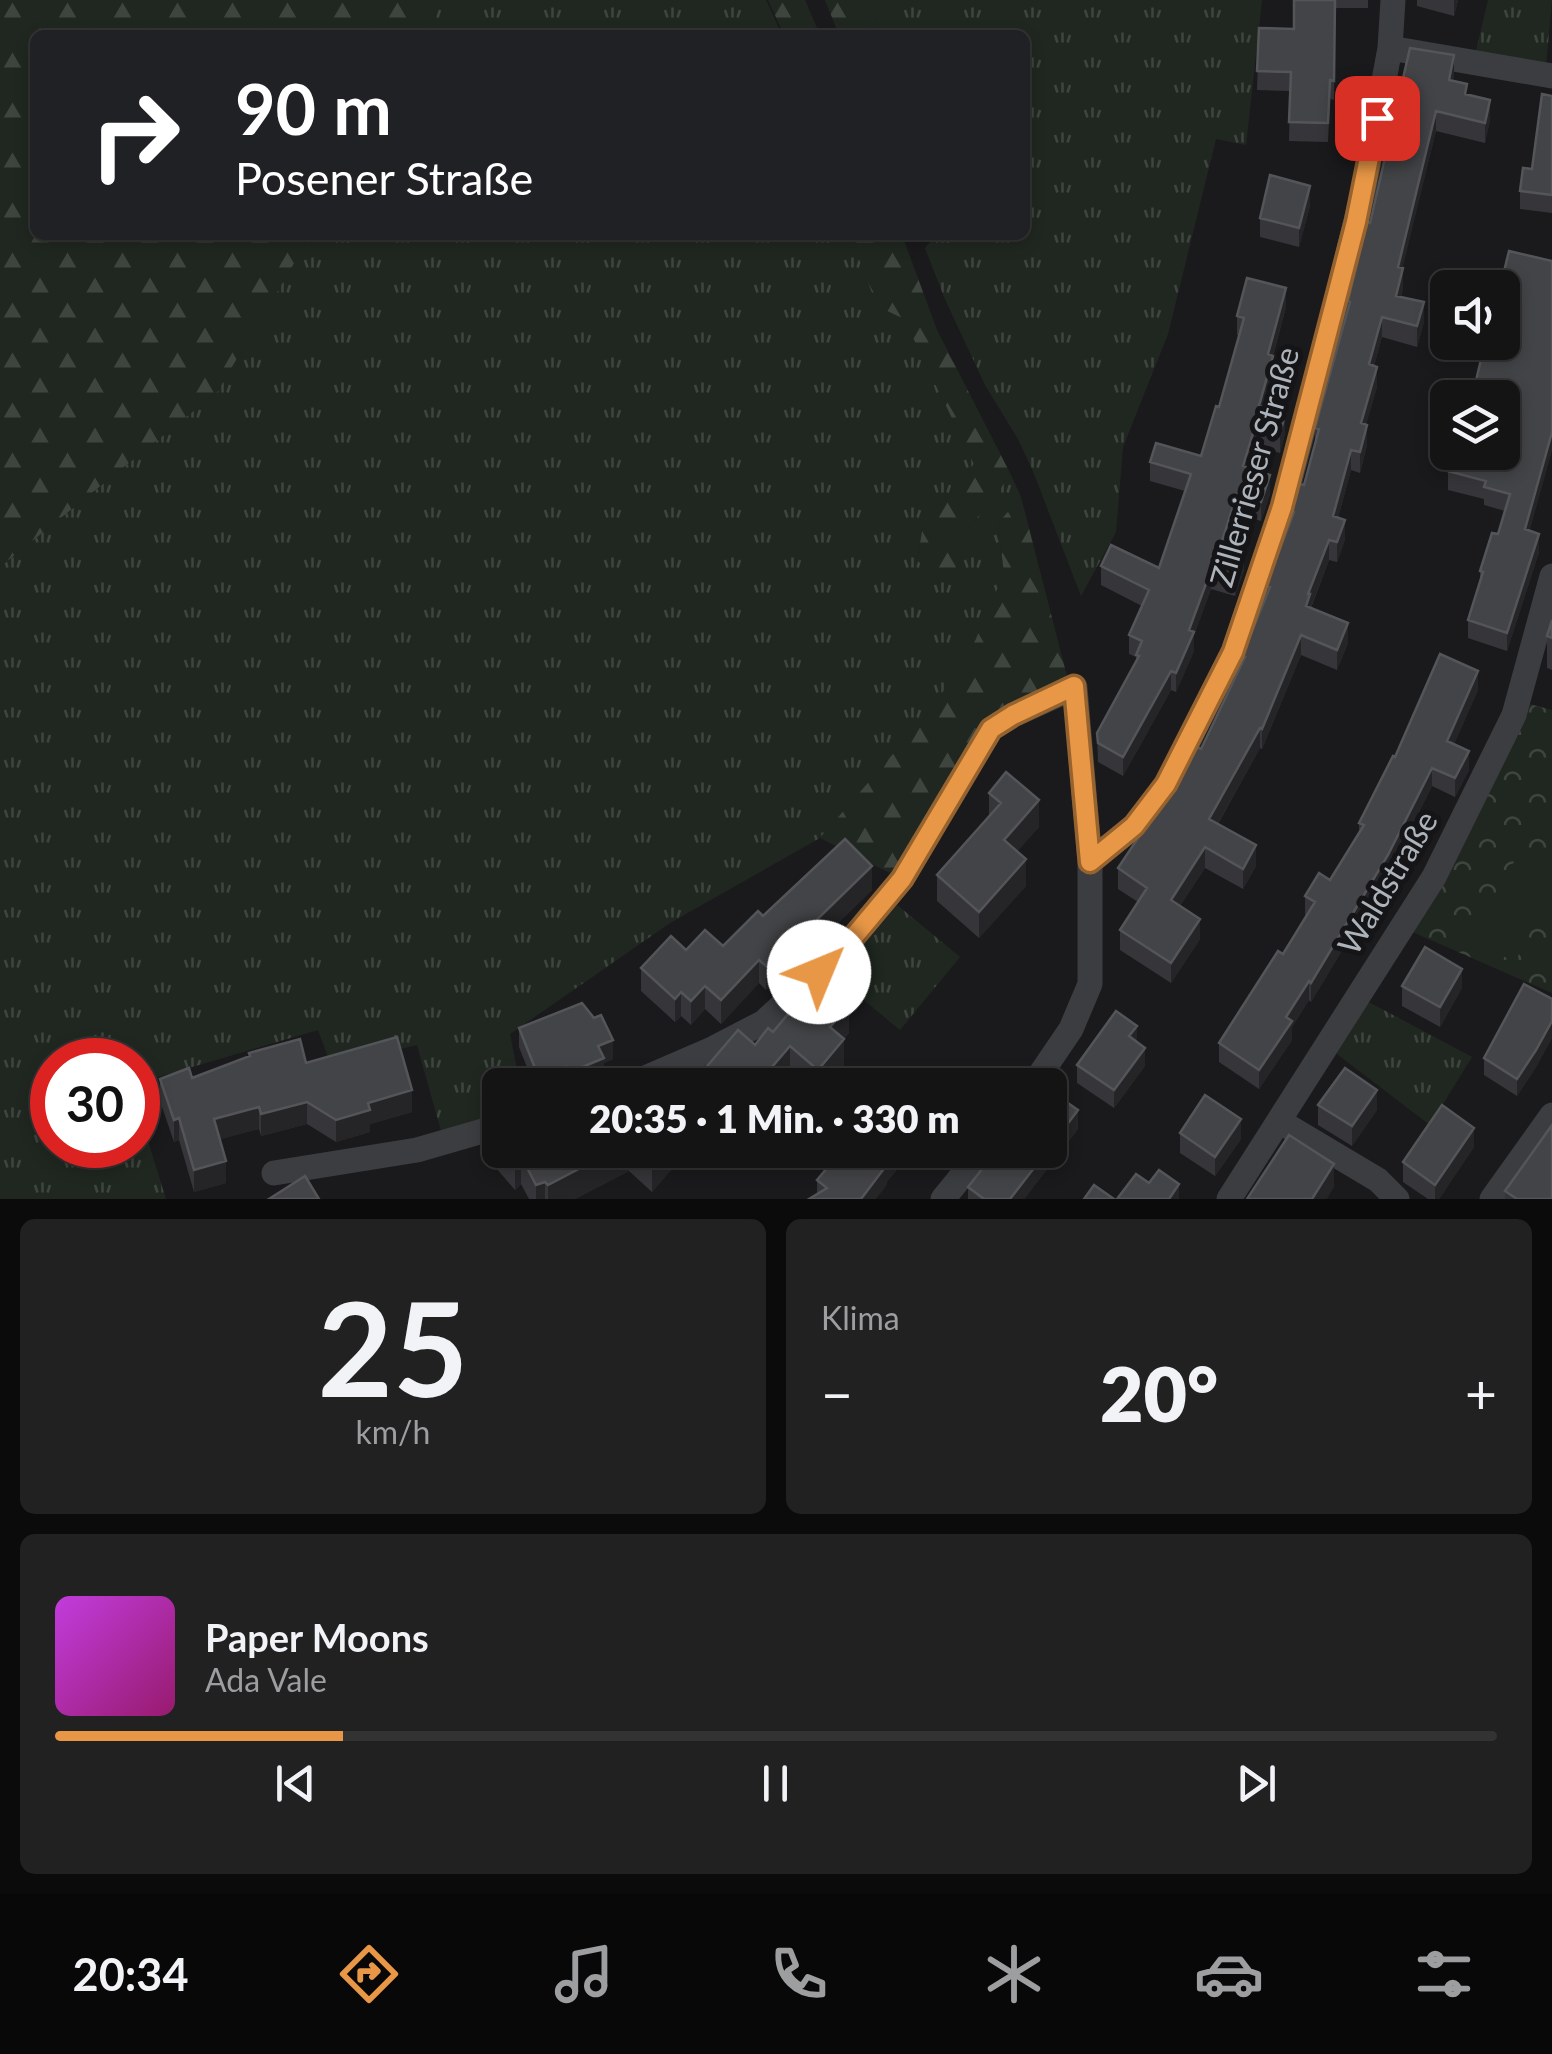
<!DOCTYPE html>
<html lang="de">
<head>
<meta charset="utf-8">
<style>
	body { margin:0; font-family:Lato,sans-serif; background:#212122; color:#f1f3f6; height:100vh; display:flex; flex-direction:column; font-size:38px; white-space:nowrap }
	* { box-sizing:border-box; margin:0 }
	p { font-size:32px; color:#9d9ea0 }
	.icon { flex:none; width:55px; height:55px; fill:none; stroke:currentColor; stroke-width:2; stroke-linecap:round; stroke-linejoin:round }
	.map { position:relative; height:1199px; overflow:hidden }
	.sheet { display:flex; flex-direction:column; gap:20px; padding:20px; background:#0b0b0c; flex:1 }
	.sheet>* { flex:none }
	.hud { position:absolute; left:30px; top:30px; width:1000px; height:210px; border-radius:15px; box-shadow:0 5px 15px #0003,0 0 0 2px #333334; background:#202124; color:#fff; overflow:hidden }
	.controls { position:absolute; left:1430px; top:270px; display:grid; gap:20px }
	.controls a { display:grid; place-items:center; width:90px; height:90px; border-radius:15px; background:#141415; box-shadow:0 5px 15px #0003,0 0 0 2px #333334; font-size:50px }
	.speed { position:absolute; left:30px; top:1038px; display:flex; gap:20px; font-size:50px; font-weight:700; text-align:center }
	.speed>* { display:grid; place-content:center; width:130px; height:130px; border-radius:50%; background:#141415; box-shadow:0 5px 15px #0003,0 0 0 2px #333334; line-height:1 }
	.speed .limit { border:15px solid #d22; background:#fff; color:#111 }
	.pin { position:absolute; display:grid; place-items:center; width:85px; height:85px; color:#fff; margin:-42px; border-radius:20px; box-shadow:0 5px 15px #0006 }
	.me { position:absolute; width:110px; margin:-55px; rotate:45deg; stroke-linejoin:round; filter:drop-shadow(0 0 8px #0008) }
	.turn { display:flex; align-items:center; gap:35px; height:210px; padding:0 40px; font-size:45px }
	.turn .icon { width:130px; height:130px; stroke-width:2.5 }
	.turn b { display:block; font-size:70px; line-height:85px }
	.big { font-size:75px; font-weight:800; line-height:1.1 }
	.sheet .widget { flex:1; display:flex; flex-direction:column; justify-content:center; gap:15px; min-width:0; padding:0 35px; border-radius:15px; background:#212122 }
	.sheet .dial { align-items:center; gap:0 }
	.dial b { font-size:130px; line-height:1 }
	.song { display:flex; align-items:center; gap:30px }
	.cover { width:120px; height:120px; border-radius:15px; background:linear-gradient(135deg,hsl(290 70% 55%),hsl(320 70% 35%)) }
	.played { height:10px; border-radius:5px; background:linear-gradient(90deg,#e79746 20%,#333334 20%) }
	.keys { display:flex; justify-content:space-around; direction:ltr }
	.heat { display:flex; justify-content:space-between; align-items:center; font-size:55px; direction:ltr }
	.sheet .tiles { flex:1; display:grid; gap:20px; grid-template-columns:1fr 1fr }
	.widget:last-child { grid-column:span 2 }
	.trip { position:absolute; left:482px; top:1068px; width:585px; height:100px; border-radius:15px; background:#141415; box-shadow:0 5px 15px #0003,0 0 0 2px #333334; font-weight:800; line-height:100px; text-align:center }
	.dock { display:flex; height:160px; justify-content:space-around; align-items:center; background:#080808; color:#9d9ea0 }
	.dock .icon { width:70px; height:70px }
	.dock .active { color:#e79746 }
	.dock b { font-size:45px; color:#f1f3f6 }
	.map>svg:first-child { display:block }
	.grass { fill:url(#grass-tufts) }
	.forest { fill:url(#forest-firs) }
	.park { fill:url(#park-crowns) }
	.pitch { fill:#202720 }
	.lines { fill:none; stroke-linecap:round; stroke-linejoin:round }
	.street { stroke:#3b3d41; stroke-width:25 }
	.wall { fill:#36363a }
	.shaded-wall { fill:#252528 }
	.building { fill:#434447; stroke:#535559; stroke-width:2.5 }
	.route-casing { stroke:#96622e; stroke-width:25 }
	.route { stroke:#e79746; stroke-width:18 }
	.labels { text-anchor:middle; stroke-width:10; stroke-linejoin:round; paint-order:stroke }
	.street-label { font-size:32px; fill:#adb3ba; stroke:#151517 }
</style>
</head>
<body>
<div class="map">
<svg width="1552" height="1199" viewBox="0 0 1552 1199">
	<defs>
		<pattern id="grass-tufts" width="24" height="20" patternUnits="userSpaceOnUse" patternTransform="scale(2.5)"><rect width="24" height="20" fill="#202720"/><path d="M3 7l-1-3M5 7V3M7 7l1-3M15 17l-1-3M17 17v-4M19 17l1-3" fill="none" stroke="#3e443e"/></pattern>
		<pattern id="forest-firs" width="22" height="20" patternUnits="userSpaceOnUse" patternTransform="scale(2.5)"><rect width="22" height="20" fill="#202720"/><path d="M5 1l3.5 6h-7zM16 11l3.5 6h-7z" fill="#3e443e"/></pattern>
		<pattern id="park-crowns" width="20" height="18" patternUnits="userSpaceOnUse" patternTransform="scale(2.5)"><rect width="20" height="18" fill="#202720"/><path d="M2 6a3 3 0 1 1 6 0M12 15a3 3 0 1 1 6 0" fill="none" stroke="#3e443e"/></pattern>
	</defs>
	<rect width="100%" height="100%" fill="#1a1a1c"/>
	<!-- grass -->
	<path class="grass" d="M442,0H766L782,35H425Z
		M861,0H1262L1246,145L1216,139L1168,334L1123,447L1116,532L1081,596L1033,471L1018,439L985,385L944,297L925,248L936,235H1025V35H882L873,16Z
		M1488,0H1552L1546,66L1475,55Z
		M311,235H850L877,305L904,319L974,464L923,526L917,560L938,579L959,565L970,525L993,501L1010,473L1021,497L998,523L1004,574L971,650L931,710L820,838L670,923L510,1034L520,1085H500V1114L441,1131L417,1045L331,1065L318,1030L138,1083V1060H52V1145H138V1109L166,1199H0V567L217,392Z
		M896,904L960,957L900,1030L836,977Z
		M1365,1000L1472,1057L1430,1125L1333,1051Z"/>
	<!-- forest -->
	<path class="forest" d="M0,0H442L425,35H35V235H311L217,392L0,567Z
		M768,0H805L820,35H784Z
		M825,0H861L873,16L882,35H839Z
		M850,235H902L937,330L1010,473L993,501L970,525L959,565L939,580L917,560L923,526L974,464L904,319L877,306Z
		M1021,497L1069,684L988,726L898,877L820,838L931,710L971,650L1004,574L998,523Z"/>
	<!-- park -->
	<path class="park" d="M1522,702L1552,710V993L1408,930Z"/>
	<!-- pitch -->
	<path class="pitch" d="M1518,854L1552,871V890L1515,962L1473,941Z"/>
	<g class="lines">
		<!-- street -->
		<path class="street" d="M1390,48L1552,76
			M1090,862L1134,826L1167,784L1233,652L1283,507L1331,323L1364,188L1390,48L1393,0
			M629,1085L710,1050L764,1022L846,946L902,879L991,729L1013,715L1075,687L1090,862V984L1071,1029L1033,1085
			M1279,1121L1378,1180L1397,1199
			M274,1173L417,1150L500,1126
			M943,1199L983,1150
			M1229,1199L1434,877L1514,715L1552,576
			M1492,1199L1552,1115"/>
	</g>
	<!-- wall -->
	<path class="wall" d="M1294,0H1368V8H1335L1334,100L1330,99L1328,142L1289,141L1290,91L1257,90L1259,28L1294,29Z
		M1417,0H1458L1454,16L1417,6Z
		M1454,76L1453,81L1490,120L1485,143L1436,131L1402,268L1403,288L1401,297L1424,322L1417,347L1382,337L1374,366L1377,387L1366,424L1367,445L1360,473L1351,470L1338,518L1345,540L1337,562L1329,560L1311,608L1348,643L1337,670L1301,655L1262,749L1260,748L1218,824L1256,866L1243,889L1205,868L1180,906L1200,939L1171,983L1120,950V930L1138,902L1118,889V868L1201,749L1242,663V656L1266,596V586L1292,517V511L1304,485L1315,444V428L1370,223Z
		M1552,96V213L1520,209V191L1532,169Z
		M1310,206L1299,247L1260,237V218Z
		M1552,261V450L1529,531L1539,552L1507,651L1468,638V620L1480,580V571L1498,534L1505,511L1484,505V499L1448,490V471L1502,452Z
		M1286,307L1273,356V375L1264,408L1285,433L1280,453L1255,446L1248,468L1270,494L1261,521L1237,513L1226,545L1244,570L1235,596L1211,589L1194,635V651L1176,692L1171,690L1123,776L1098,762L1097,733L1136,662V657L1129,654V635L1142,606L1101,585V566L1159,568L1185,491L1150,481V462L1201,456L1219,407L1239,335H1237V316Z
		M1552,620V670L1547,668V636Z
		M1478,690L1454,744L1469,770L1455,797L1432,786L1388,874L1311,1002L1309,1000L1292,1027V1040L1259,1089L1219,1062V1043L1283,954L1306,916L1305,915V896L1330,880L1359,832V823L1395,757Z
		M989,793L1039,827L1017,851L1026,886L979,938L937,901V875L989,816Z
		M872,890L792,968L789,966L766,990L759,983L721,1024L705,1009L691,1025L681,1016L675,1022L641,991V968L686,950L723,946L763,916Z
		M1402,986L1462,988L1440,1027L1402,1006Z
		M1552,999V1038L1536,1067L1517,1096L1484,1075V1058Z
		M519,1028L613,1059L604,1063V1078L587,1085H534L519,1047Z
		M773,1032L849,1033L844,1039V1068L829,1085H802L790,1075L781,1085H691Z
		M1137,1042L1145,1066L1114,1108L1077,1083V1065Z
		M249,1053L306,1063L412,1112L370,1124V1132L336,1142L307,1124L261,1136L259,1129L220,1139L226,1183L194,1192L179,1140L174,1142L160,1101V1079L192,1078L249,1057Z
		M1318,1105L1377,1110L1352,1146L1318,1125Z
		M1078,1129L1024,1199H968V1187Z
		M1180,1133L1241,1139L1215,1176L1180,1153Z
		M500,1137V1150H688L652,1192L629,1171L575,1199H529L521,1184L515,1190L496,1168V1140Z
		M1474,1147L1439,1199H1428L1403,1182V1162Z
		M817,1180L887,1182V1185L817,1194Z
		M1505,1191L1552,1199H1505Z"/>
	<!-- shaded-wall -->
	<path class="shaded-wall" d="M1454,0H1458L1454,16Z
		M1454,55V76L1449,100V80Z
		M1490,100V120L1485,143V123Z
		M1436,111V131L1398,287V267Z
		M1310,186V206L1299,247V228Z
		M1403,268V288L1396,316V296Z
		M1286,288V307L1268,373V354Z
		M1424,302V322L1417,347V326Z
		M1382,317V337L1369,384V364Z
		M1273,356V375L1259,425V406Z
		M1377,367V387L1361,443V423Z
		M1285,414V433L1280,453V434Z
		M1367,425V445L1360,473V452Z
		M1255,427V446L1243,485V466Z
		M1552,432V450L1525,548V529Z
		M1351,450V470L1333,536V516Z
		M1270,475V494L1261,521V502Z
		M1237,494V513L1221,563V544Z
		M1345,520V540L1337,562V542Z
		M1539,534V552L1507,651V633Z
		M1329,540V560L1310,609L1306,606L1308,594Z
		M1244,551V570L1235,596V577Z
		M1211,570V589L1194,635V651L1176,692V673L1189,630Z
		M1348,623V643L1337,670V650Z
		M1301,635V655L1262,749V729Z
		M1171,671V690L1123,776V757Z
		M1478,671V690L1447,760V741Z
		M1260,728V748L1209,839V819Z
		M1469,751V770L1455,797V778Z
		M1432,768V786L1388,874L1311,1002V983Z
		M1039,800V827L1004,867V840Z
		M1256,845V866L1243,889V869Z
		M1205,847V868L1171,920V900Z
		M1026,859V886L979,938V912Z
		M872,866V890L792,968V944Z
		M1200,919V939L1171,983V963Z
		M789,942V966L766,990V966Z
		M759,960V983L721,1024V1000Z
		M1462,969V988L1440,1027V1007Z
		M1309,981V1000L1292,1027V1040L1259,1089V1070L1286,1017Z
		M705,986V1009L691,1025V1001Z
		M681,992V1016L675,1022V999Z
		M849,1005V1033L830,1056V1027Z
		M1552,1021V1038L1536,1067L1517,1096V1079Z
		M1137,1026V1044L1129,1036Z
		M844,1039V1068L829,1085H818V1070Z
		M613,1040V1059L604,1063V1078L587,1085H568V1073L598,1046Z
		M790,1046V1075L781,1085H760V1081Z
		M1145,1048V1066L1114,1108V1090Z
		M566,1067V1085H539V1078Z
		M412,1090V1112L370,1124V1132L336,1142V1120L368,1103Z
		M1377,1090V1110L1352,1146V1126Z
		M307,1102V1124L261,1136V1114Z
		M259,1107V1129L214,1141V1119Z
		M1078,1110V1129L1024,1199H1010L1048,1150H1050V1147Z
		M179,1118V1140L174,1142V1120Z
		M1241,1119V1139L1215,1176V1157Z
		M1474,1128V1147L1439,1199H1435V1185Z
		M615,1150H629V1171L575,1199H548V1185Z
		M664,1150H688L652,1192V1163Z
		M898,1150H914L887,1182V1185L876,1199H861Z
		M521,1156V1184L515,1190V1161Z
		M226,1161V1183L194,1192V1170Z
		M1334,1164V1187L1327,1199H1312Z
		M545,1182V1199H536V1185Z
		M1179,1184V1199H1169Z"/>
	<!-- building -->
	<path class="building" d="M1294,0H1335L1334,81L1330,80L1328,123L1289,122L1291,72L1257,71L1259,28L1294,29Z
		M1410,48L1454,55L1449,80L1467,84L1465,94L1490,100L1485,123L1436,111L1398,267L1403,268L1396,296L1424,302L1417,326L1382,317L1369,364L1377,367L1361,423L1367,425L1360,452L1351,450L1333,516L1345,520L1337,542L1329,540L1308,594H1310L1306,606L1348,623L1337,650L1301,635L1262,729L1260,728L1209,819L1256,845L1243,869L1205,847L1171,900L1200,919L1171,963L1120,930L1147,888L1118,868L1181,774L1194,746L1201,749L1245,657L1242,656L1270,587L1266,586L1294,512L1292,511L1300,484L1304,485L1319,429L1315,428L1350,302L1348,301L1367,222L1370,223Z
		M1542,94L1552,96V195L1520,191L1523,168L1532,169Z
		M1270,175L1310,186L1299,228L1260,218Z
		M1509,251L1552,261V432L1525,529L1539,534L1507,633L1468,620L1483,572L1480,571L1492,533L1498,534L1510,494L1484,487L1486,481L1448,471L1453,452H1502V398H1472L1485,342H1502V288H1500Z
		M1247,278L1286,288L1268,354L1273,356L1259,406L1285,414L1280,434L1255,427L1243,466L1270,475L1261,502L1237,494L1221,544L1244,551L1235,577L1211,570L1189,630L1194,632L1176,673L1171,671L1123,757L1098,743L1097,733L1139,656L1136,655L1142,641L1129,635L1149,590L1101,566L1111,545L1159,568L1191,474L1150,462L1156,443L1201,456L1216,406L1219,407L1244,318L1237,316Z
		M1552,620V638L1547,636Z
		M1440,654L1478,671L1447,741L1469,751L1455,778L1432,768L1388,855L1311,983L1309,981L1286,1017L1292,1021L1259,1070L1219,1043L1278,951L1283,954L1315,902L1305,896L1319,873L1330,880L1364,825L1359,823L1393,756L1395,757Z
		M1006,772L1039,800L1004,840L1026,859L979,912L937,875L1001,803L989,793Z
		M845,839L872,866L792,944L789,942L766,966L759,960L721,1000L705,986L691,1001L681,992L675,999L641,968L671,936L686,950L705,930L723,946L758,911L763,916Z
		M1425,947L1462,969L1440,1007L1402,986Z
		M818,978L849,1005L830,1027L844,1039L818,1070L790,1046L760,1081L764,1085H691L738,1030L755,1045L768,1028L773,1032Z
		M1524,984L1552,999V1021L1536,1050L1517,1079L1484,1058Z
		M582,1003L594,1018L601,1015L613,1040L598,1046L604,1058L568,1073L566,1067L539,1078L519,1028Z
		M1116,1011L1137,1026L1129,1036L1145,1048L1114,1090L1077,1065Z
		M397,1037L412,1090L368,1103L370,1110L336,1120L307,1102L261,1114L259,1107L214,1119L226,1161L194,1170L179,1118L174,1120L160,1079L189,1068L192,1078L250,1056L249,1053L300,1039L306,1063Z
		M1345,1068L1377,1090L1352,1126L1318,1105Z
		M904,1071L921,1085H892Z
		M644,1074L656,1085H634Z
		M1055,1094L1078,1110L1050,1147V1100Z
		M1205,1095L1241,1119L1215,1157L1180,1133Z
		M1442,1105L1474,1128L1435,1185L1403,1162Z
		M1552,1125V1199H1517L1505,1191Z
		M1289,1135L1334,1164L1312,1199H1247Z
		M505,1150H615L548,1185L545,1182L536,1185L521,1156L515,1161Z
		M637,1150H664L652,1163Z
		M842,1150H898L861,1199H809L827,1188L817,1180Z
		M997,1150H1048L1010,1199H984L968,1187Z
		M1159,1170L1179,1184L1169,1199H1117L1136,1174L1149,1183Z
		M305,1176L319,1199H269Z
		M1094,1185L1114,1199H1084Z"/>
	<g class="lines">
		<!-- route casing -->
		<g class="route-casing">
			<path id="route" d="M819,972L846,946L902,879L991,729L1013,715L1074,686L1090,862L1134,826L1166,784L1233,652L1282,507L1356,222L1377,118"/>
		</g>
		<!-- route -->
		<use href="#route" class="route"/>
	</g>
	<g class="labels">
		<!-- street labels -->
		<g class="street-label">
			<text transform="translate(1255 467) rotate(-74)" y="11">Zillerrieser Straße</text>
			<text transform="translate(1388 883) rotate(-59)" y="11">Waldstraße</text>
		</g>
	</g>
</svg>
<div class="controls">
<a><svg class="icon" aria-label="sound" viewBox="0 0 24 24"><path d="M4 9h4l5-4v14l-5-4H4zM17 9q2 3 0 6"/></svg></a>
<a><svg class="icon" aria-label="layers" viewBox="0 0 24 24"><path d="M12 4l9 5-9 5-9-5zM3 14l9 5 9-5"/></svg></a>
</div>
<div class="speed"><div class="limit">30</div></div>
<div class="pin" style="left:1377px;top:118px;background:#d93025"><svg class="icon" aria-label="arrive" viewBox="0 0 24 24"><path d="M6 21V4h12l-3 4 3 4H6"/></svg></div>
<svg class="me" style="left:819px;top:972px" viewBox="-20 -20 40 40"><circle r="19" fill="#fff"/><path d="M0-13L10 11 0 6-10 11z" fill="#e79746"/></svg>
<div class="trip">20:35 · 1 Min. · 330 m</div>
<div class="hud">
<div class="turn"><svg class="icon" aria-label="right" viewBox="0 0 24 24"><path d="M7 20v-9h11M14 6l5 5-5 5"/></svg><div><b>90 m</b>Posener Straße</div></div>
</div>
</div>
<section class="sheet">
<div class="tiles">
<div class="widget dial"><b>25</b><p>km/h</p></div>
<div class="widget"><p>Klima</p>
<div class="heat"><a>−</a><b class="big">20°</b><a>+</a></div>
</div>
<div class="widget">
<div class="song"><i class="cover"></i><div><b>Paper Moons</b><p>Ada Vale</p></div></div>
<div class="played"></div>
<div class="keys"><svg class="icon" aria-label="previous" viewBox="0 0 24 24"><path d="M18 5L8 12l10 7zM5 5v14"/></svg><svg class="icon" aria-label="pause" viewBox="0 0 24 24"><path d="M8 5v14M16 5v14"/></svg><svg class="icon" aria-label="next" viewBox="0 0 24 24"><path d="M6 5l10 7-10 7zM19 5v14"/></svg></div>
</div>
</div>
</section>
<nav class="dock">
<b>20:34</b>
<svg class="icon active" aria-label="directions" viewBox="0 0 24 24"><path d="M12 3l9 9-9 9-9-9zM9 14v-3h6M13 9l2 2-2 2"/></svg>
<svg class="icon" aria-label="music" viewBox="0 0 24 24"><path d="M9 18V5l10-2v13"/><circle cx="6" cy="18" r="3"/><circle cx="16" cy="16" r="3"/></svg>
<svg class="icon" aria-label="phone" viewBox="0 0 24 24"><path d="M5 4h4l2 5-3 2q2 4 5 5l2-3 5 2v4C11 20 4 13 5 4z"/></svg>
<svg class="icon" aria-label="climate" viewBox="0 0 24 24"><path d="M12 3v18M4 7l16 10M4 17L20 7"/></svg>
<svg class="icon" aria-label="car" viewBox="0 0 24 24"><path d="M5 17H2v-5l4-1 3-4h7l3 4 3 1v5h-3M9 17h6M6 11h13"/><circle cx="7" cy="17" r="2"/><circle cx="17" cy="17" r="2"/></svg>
<svg class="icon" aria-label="filters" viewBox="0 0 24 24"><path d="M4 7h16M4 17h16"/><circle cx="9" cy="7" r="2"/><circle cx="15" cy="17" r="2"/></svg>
</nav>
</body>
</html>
